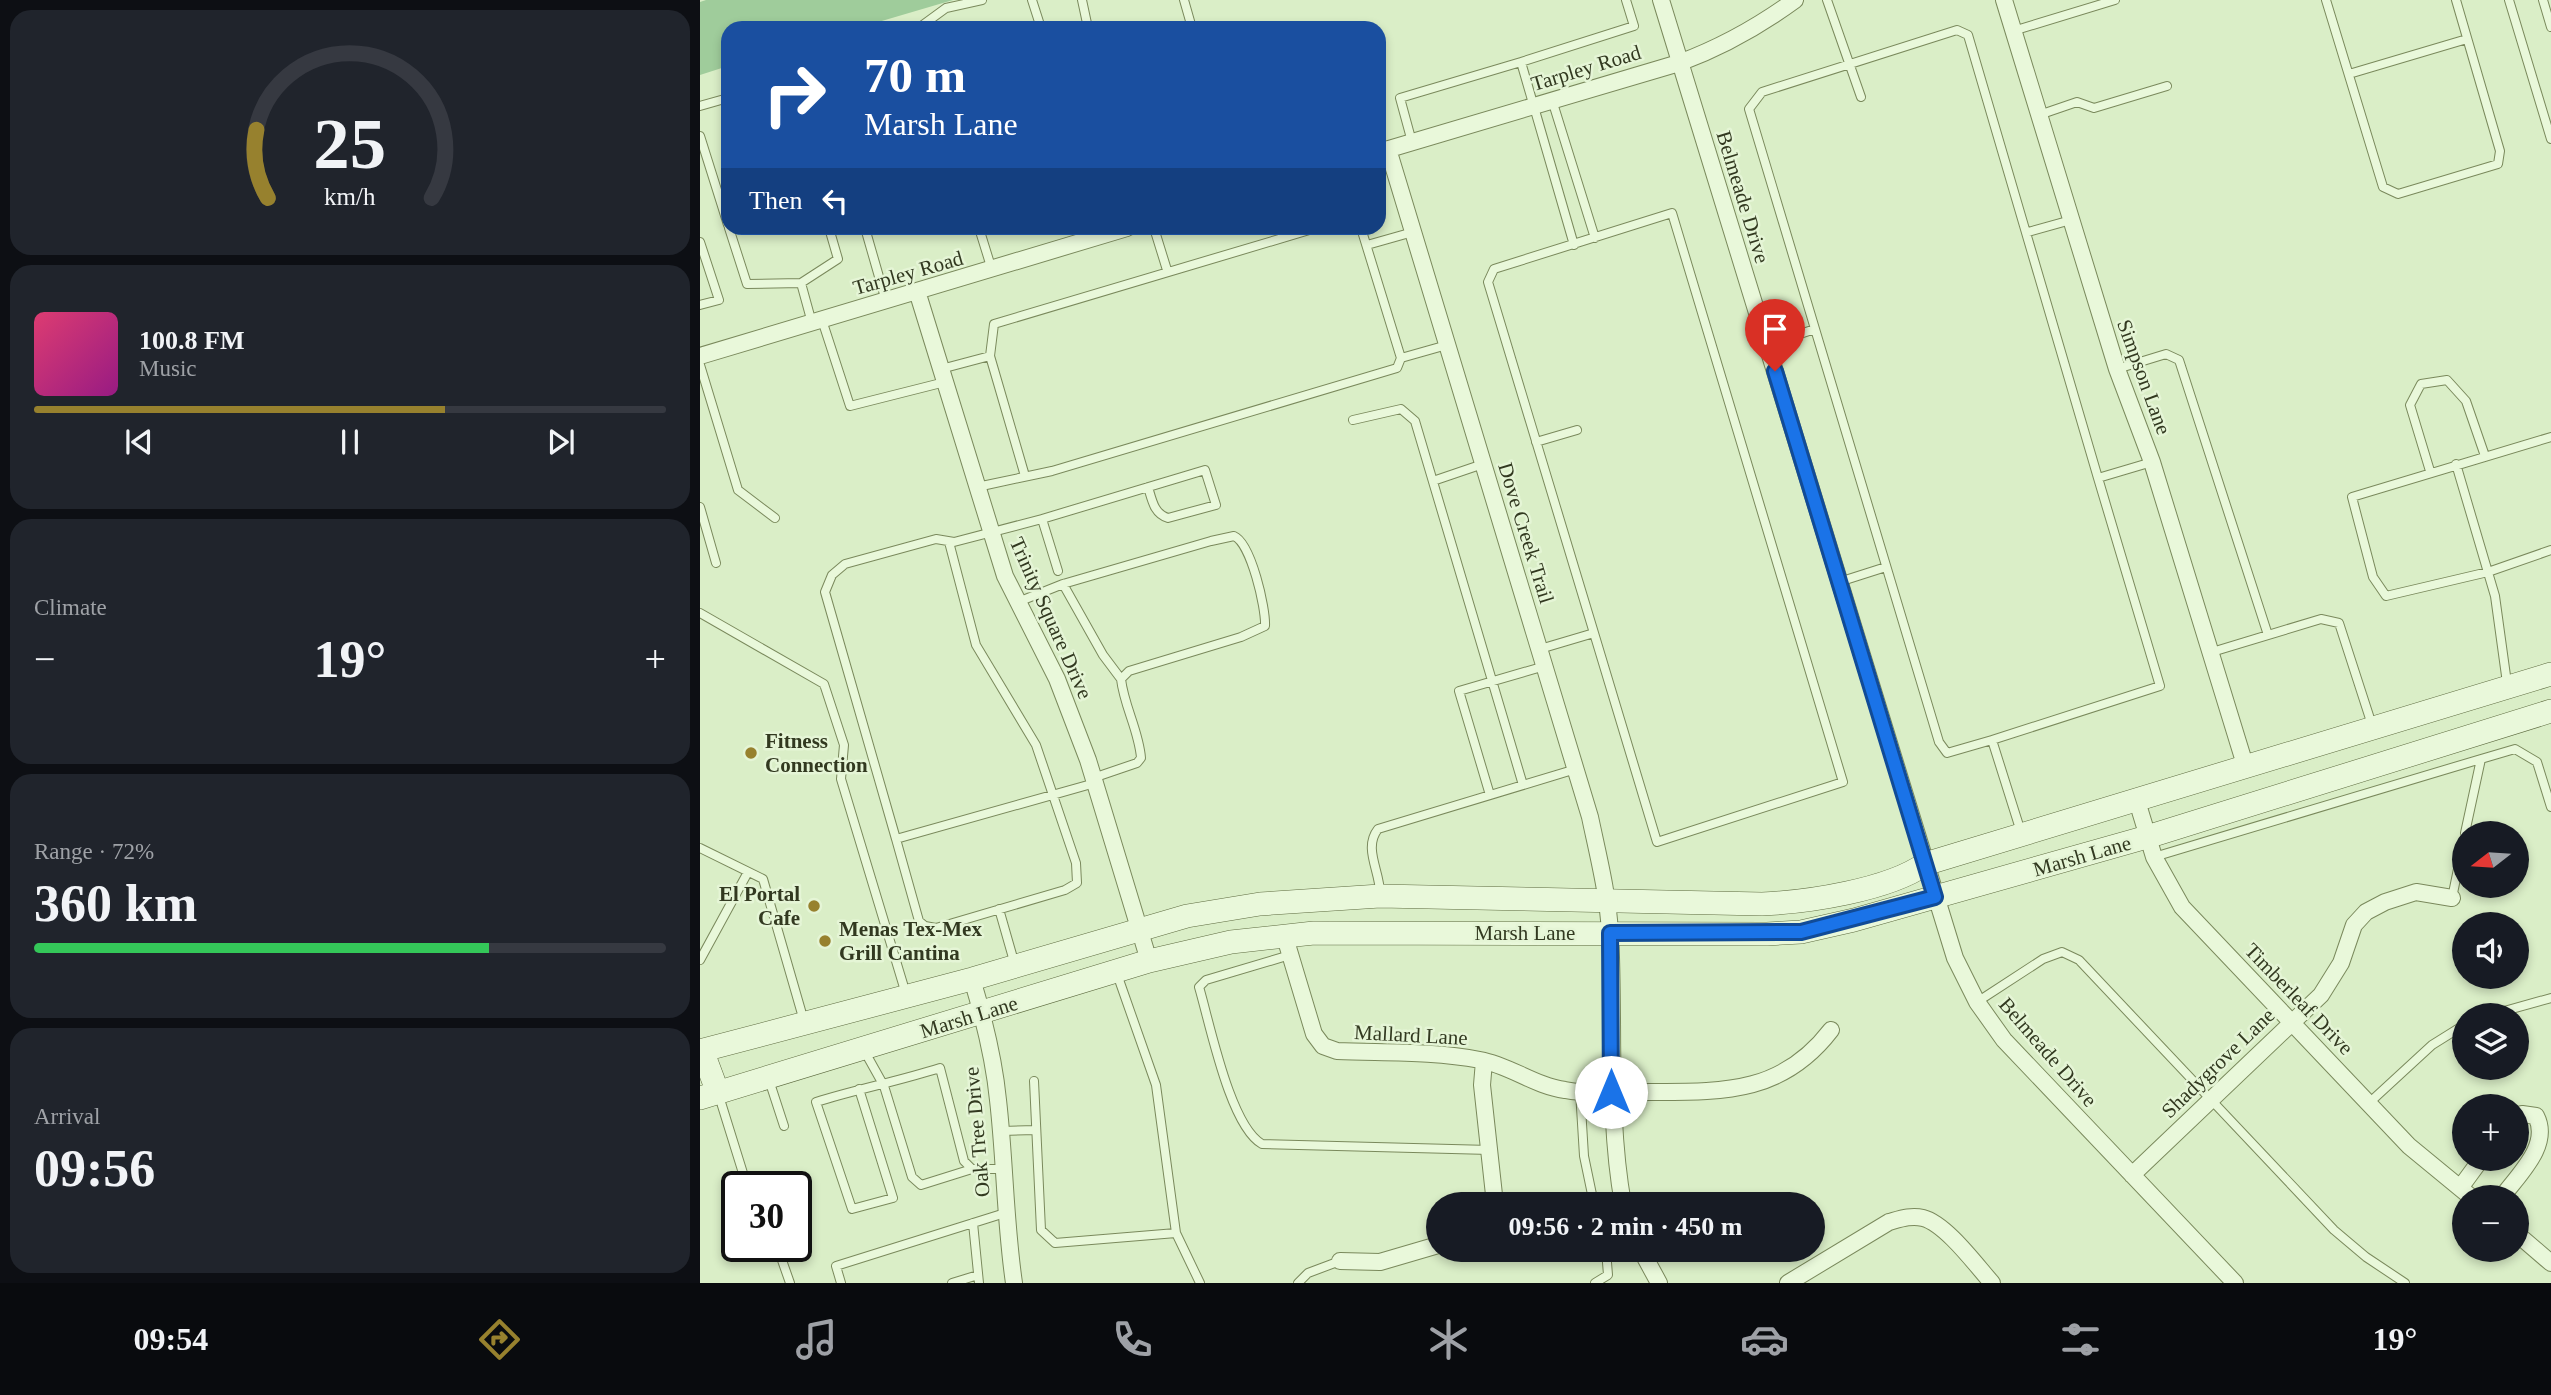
<!DOCTYPE html>
<html lang="en">
<head>
<meta charset="utf-8">
<style>
	body { margin:0; font-family:"Times New Roman",serif; background:#20242c; color:#f1f3f6; height:100vh; display:flex; flex-direction:column; font-size:26px; white-space:nowrap }
	* { box-sizing:border-box; margin:0 }
	p { font-size:23px; color:#9ea1a6 }
	.icon { flex:none; width:38px; height:38px; fill:none; stroke:currentColor; stroke-width:2; stroke-linecap:round; stroke-linejoin:round }
	.map { position:relative; flex:1; overflow:hidden }
	.details { display:flex; flex-direction:column; gap:10px; padding:10px; background:#0d0f14; width:700px }
	.details>* { flex:none }
	.guide { position:absolute; left:21px; top:21px; width:665px; height:214px; border-radius:21px; box-shadow:0 4px 10px #0003; background:#1a4fa0; color:#fff; overflow:hidden }
	.needle { width:46px; rotate:253deg }
	.fabs { position:absolute; left:1752px; top:821px; display:grid; gap:14px }
	.fabs a { display:grid; place-items:center; width:77px; height:77px; border-radius:50%; background:#171b24; box-shadow:0 4px 10px #0003; font-size:35px }
	.speed { position:absolute; left:21px; top:1171px; display:flex; gap:14px; font-size:35px; font-weight:700; text-align:center }
	.speed>* { display:grid; place-content:center; width:91px; height:91px; border-radius:50%; background:#171b24; box-shadow:0 4px 10px #0003; line-height:1 }
	.speed .limit { border:4px solid #111; border-radius:10px; background:#fff; color:#111 }
	.pin { position:absolute; display:grid; place-items:center; width:60px; height:60px; color:#fff; margin:-72px -30px; border-radius:50% 50% 50% 0; rotate:-45deg; box-shadow:0 0 7px #0007 }
	.pin .icon { rotate:45deg }
	.me { position:absolute; width:77px; margin:-38px; rotate:0deg; stroke-linejoin:round; filter:drop-shadow(0 0 5px #0008) }
	.turn { display:flex; align-items:center; gap:24px; height:147px; padding:0 28px; font-size:32px }
	.turn .icon { width:91px; height:91px; stroke-width:2.5 }
	.turn b { display:block; font-size:49px; line-height:60px }
	.then { display:flex; align-items:center; height:66px; padding:0 28px; background:#0003; gap:14px; font-size:26px }
	.big { font-size:52px; font-weight:800; line-height:1.1 }
	.details .tile { flex:1; display:flex; flex-direction:column; justify-content:center; gap:10px; min-width:0; padding:0 24px; border-radius:21px; background:#20242c }
	.details .dial { align-items:center; gap:0 }
	.dial svg { height:182px; overflow:visible; fill:none; stroke:#363941; stroke-width:7; stroke-linecap:round; text-anchor:middle }
	.dial text { fill:#f1f3f6; stroke:none }
	.song { display:flex; align-items:center; gap:21px }
	.cover { width:84px; height:84px; border-radius:10px; background:linear-gradient(135deg,hsl(340 70% 55%),hsl(310 70% 35%)) }
	.played { height:7px; border-radius:4px; background:linear-gradient(90deg,#97812e 65%,#363941 65%) }
	.keys { display:flex; justify-content:space-around; direction:ltr }
	.heat { display:flex; justify-content:space-between; align-items:center; font-size:38px; direction:ltr }
	.charge { height:10px; border-radius:5px; background:linear-gradient(90deg,#34c759 72%,#363941 0) }
	.trip { position:absolute; left:726px; top:1192px; width:399px; height:70px; border-radius:35px; background:#171b24; box-shadow:0 4px 10px #0003; font-weight:800; line-height:70px; text-align:center }
	.tabs { display:flex; height:112px; justify-content:space-around; align-items:center; background:#090b0e; color:#9ea1a6 }
	.tabs .icon { width:49px; height:49px }
	.tabs .active { color:#97812e }
	.tabs b { font-size:32px; color:#f1f3f6 }
	main { display:flex; flex:1; min-height:0 }
	.map>svg:first-child { display:block }
	.green { fill:#9fcc9b }
	.lines { fill:none; stroke-linecap:round; stroke-linejoin:round }
	.lane-casing { stroke:#7a895c; stroke-width:10 }
	.street-casing { stroke:#7a895c; stroke-width:18 }
	.secondary-casing { stroke:#5e6b40; stroke-width:24 }
	.lane { stroke:#e9f8da; stroke-width:8 }
	.street { stroke:#e9f8da; stroke-width:16 }
	.secondary { stroke:#e9f8da; stroke-width:23 }
	.route-casing { stroke:#114b97; stroke-width:18 }
	.route { stroke:#1a73e8; stroke-width:12 }
	.poi-dot { fill:#97812e; stroke:#e5f5d6; stroke-width:2.5 }
	.labels { text-anchor:middle; stroke-width:5; stroke-linejoin:round; paint-order:stroke }
	.street-label { font-size:21px; fill:#323920; stroke:#e5f5d6 }
	.poi-label { font-size:21px; font-weight:bold; fill:#323920; stroke:#e5f5d6; text-anchor:start }
</style>
</head>
<body>
<main>
<section class="details">
<div class="tile dial"><svg viewBox="0 0 100 80">
<path d="M14 69A42 42 0 1 1 86 69"/>
<path d="M14 69A42 42 0 0 1 9 39" stroke="#97812e"/>
<text x="50" y="56" font-size="32" font-weight="700">25</text>
<text x="50" y="72" font-size="11">km/h</text>
</svg></div>
<div class="tile">
<div class="song"><i class="cover"></i><div><b>100.8 FM</b><p>Music</p></div></div>
<div class="played"></div>
<div class="keys"><svg class="icon" aria-label="previous" viewBox="0 0 24 24"><path d="M18 5L8 12l10 7zM5 5v14"/></svg><svg class="icon" aria-label="pause" viewBox="0 0 24 24"><path d="M8 5v14M16 5v14"/></svg><svg class="icon" aria-label="next" viewBox="0 0 24 24"><path d="M6 5l10 7-10 7zM19 5v14"/></svg></div>
</div>
<div class="tile"><p>Climate</p>
<div class="heat"><a>−</a><b class="big">19°</b><a>+</a></div>
</div>
<div class="tile"><p>Range · 72%</p><b class="big">360 km</b><div class="charge"></div></div>
<div class="tile"><p>Arrival</p><b class="big">09:56</b></div>
</section>
<div class="map">
<svg width="1851" height="1283" viewBox="0 0 1851 1283">
	<rect width="100%" height="100%" fill="#daeec7"/>
	<!-- green -->
	<path class="green" d="M6,0H253L158,28H28V66L0,75V2Z"/>
	<g class="lines">
		<!-- lane casing -->
		<g class="lane-casing">
			<path id="lane" d="M332,0L341,28
				M382,0L388,28
				M484,0L492,28
				M1127,0L1161,97
				M1626,0L1683,187L1698,194L1798,164L1800,151L1756,0
				M1809,0L1851,139
				M1843,0L1851,27
				M220,27L246,8L282,0
				M1313,31L1415,0
				M821,62L934,26L926,0
				M1649,74L1767,39
				M852,100L895,238
				M0,106L28,98
				M1339,115L1377,102L1394,108L1467,86
				M0,136L28,225
				M712,142L700,98L821,62L874,245
				M29,228L47,284L101,283L138,259L129,228
				M165,228L186,301
				M279,228L292,270
				M454,228L467,270
				M1328,232L1371,220
				M0,242L19,300L0,305
				M667,245L713,232
				M101,283L112,323
				M122,320L150,406L245,382
				M1067,345L1115,329
				M701,358L747,345
				M0,365L38,490L75,518
				M241,369L290,356
				M1417,369L1466,354L1479,360L1568,635
				M653,420L701,409L715,421L823,785
				M1851,437L1652,497L1673,577L1686,596L1788,572L1851,550
				M836,442L877,430
				M1756,464L1795,596L1807,683
				M1730,471L1710,405L1721,384L1747,380L1766,401L1785,456
				M325,476L290,356L294,324L616,228
				M733,481L783,464
				M277,487L352,471L697,368L701,358L661,228
				M0,507L16,563
				M342,519L505,470L516,505L468,518C454,514 452,500 448,487
				M358,571L342,519L254,542L236,539L145,564L132,575L125,592L196,839L395,783
				M1139,582L1186,567
				M363,584L403,655L421,679
				M318,602L363,584L511,541L534,536C551,543 566,608 565,626L541,637L429,671L421,679C424,706 439,731 441,758L437,763L393,778
				M0,613L124,684L144,745L141,779L206,994
				M840,649L894,633L788,282L794,269L972,213L1143,782L957,842L894,633
				M1512,652L1621,619L1639,623L1673,728
				M1292,740L1460,686L1398,478
				M790,795L759,691L845,666
				M1321,832L1292,740L1247,753L1239,742L1049,109L1062,92L1257,30L1268,35L1398,478L1452,462
				M1765,833L1781,759L1815,749L1837,762L1851,807
				M196,839L219,921L225,926L236,928L365,890L377,883L376,863L336,745L276,645L249,542
				M0,848L63,879L104,1021
				M1454,857L1781,759
				M680,893C680,871 663,848 678,829L876,769
				M1752,898L1764,840
				M299,909L315,965
				M590,955L506,980L499,987C510,1024 530,1126 562,1144L790,1150
				M0,960L48,872
				M417,974L456,1085L476,1233L500,1283
				M1277,1002L1343,959L1362,952L1379,960L1634,1230L1666,1257L1705,1283
				M1790,1015L1851,998
				M165,1052L184,1086L212,1177L221,1185L272,1169H302
				M69,1080L84,1126
				M334,1081L341,1230L355,1243L476,1233
				M159,1089L193,1198L152,1209L116,1102C158,1089 199,1081 240,1068L264,1161L272,1169
				M880,1091L884,1156L894,1204
				M19,1096L47,1186
				M1669,1103L1732,1045L1764,1025
				M302,1131L336,1130
				M273,1223L279,1283
				M77,1246L90,1283
				M141,1283L136,1266L305,1213
				M252,1283L278,1275
				M598,1283L608,1273L640,1261
				M895,1283L908,1275L906,1250"/>
		</g>
		<!-- street casing -->
		<g class="street-casing">
			<path id="street" d="M961,0L1255,958L1277,1002L1304,1040L1535,1283
				M1304,0L1417,369L1452,462L1546,768
				M688,149L890,817C898,855 908,894 910,933C915,1024 907,1114 923,1204
				M679,152L979,63C1022,47 1058,27 1095,0
				M217,291L305,576L357,679L388,760L449,961
				M0,356L427,228
				M1437,801L1454,857L1482,907L1709,1146L1771,1197
				M584,934L614,1034L623,1046L637,1051C684,1053 733,1051 780,1060C809,1065 835,1086 865,1090C892,1095 922,1092 950,1092C1023,1092 1082,1094 1131,1030
				M272,979C284,1019 294,1059 298,1100C305,1161 305,1222 314,1283
				M784,1061L782,1085L795,1204
				M1432,1175L1621,995L1641,963L1654,925L1666,912L1685,902L1716,892L1752,898
				M1760,1188L1782,1158
				M1802,1197C1819,1174 1851,1145 1836,1116L1822,1114L1816,1117
				M1816,1233L1851,1263
				M941,1250L959,1283
				M640,1261L680,1262L738,1245
				M1088,1283L1189,1222C1200,1219 1211,1215 1223,1218C1246,1224 1276,1265 1292,1283"/>
		</g>
		<!-- secondary casing -->
		<g class="secondary-casing">
			<path id="secondary" d="M2,1050L18,1093
				M0,1051L272,979L487,916L560,904L680,896L1062,904C1108,902 1188,890 1225,864L1851,674
				M0,1098L449,961L531,942L614,933L1067,934L1101,932L1154,920L1447,837L1851,711"/>
		</g>
		<!-- lane -->
		<use href="#lane" class="lane"/>
		<!-- street -->
		<use href="#street" class="street"/>
		<!-- secondary -->
		<use href="#secondary" class="secondary"/>
	</g>
	<g class="lines">
		<!-- route casing -->
		<g class="route-casing">
			<path id="route" d="M911,1092L910,933L1101,932L1235,897L1075,371"/>
		</g>
		<!-- route -->
		<use href="#route" class="route"/>
	</g>
	<!-- markers -->
	<g class="poi-dot">
		<circle cx="51" cy="753" r="7"/>
		<circle cx="114" cy="906" r="7"/>
		<circle cx="125" cy="941" r="7"/>
	</g>
	<g class="labels">
		<!-- street labels -->
		<g class="street-label">
			<text transform="translate(886 68) rotate(-17)" y="7">Tarpley Road</text>
			<text transform="translate(1043 197) rotate(73)" y="7">Belmeade Drive</text>
			<text transform="translate(208 273) rotate(-16)" y="7">Tarpley Road</text>
			<text transform="translate(1444 377) rotate(70)" y="7">Simpson Lane</text>
			<text transform="translate(826 533) rotate(73)" y="7">Dove Creek Trail</text>
			<text transform="translate(351 618) rotate(66)" y="7">Trinity Square Drive</text>
			<text transform="translate(1382 856) rotate(-16)" y="7">Marsh Lane</text>
			<text x="825" y="940">Marsh Lane</text>
			<text transform="translate(1599 999) rotate(46)" y="7">Timberleaf Drive</text>
			<text transform="translate(269 1017) rotate(-17)" y="7">Marsh Lane</text>
			<text transform="translate(711 1035) rotate(3)" y="7">Mallard Lane</text>
			<text transform="translate(1348 1052) rotate(49)" y="7">Belmeade Drive</text>
			<text transform="translate(1518 1063) rotate(-44)" y="7">Shadygrove Lane</text>
			<text transform="translate(277 1132) rotate(-95)" y="7">Oak Tree Drive</text>
		</g>
		<!-- poi labels -->
		<g class="poi-label">
			<text x="65" y="748">Fitness<tspan x="65" dy="24">Connection</tspan></text>
			<text x="100" y="901" text-anchor="end">El Portal<tspan x="100" dy="24">Cafe</tspan></text>
			<text x="139" y="936">Menas Tex-Mex<tspan x="139" dy="24">Grill Cantina</tspan></text>
		</g>
	</g>
</svg>
<div class="fabs">
<a><svg class="needle" viewBox="-14 -14 28 28"><path d="M0-13l5 13h-10z" fill="#e53935"/><path d="M0 13l5-13h-10z" fill="#9ea1a6"/></svg></a>
<a><svg class="icon" aria-label="sound" viewBox="0 0 24 24"><path d="M4 9h4l5-4v14l-5-4H4zM17 9q2 3 0 6"/></svg></a>
<a><svg class="icon" aria-label="layers" viewBox="0 0 24 24"><path d="M12 4l9 5-9 5-9-5zM3 14l9 5 9-5"/></svg></a>
<a>+</a>
<a>−</a>
</div>
<div class="speed"><div class="limit">30</div></div>
<div class="pin" style="left:1075px;top:371px;background:#d93025"><svg class="icon" aria-label="arrive" viewBox="0 0 24 24"><path d="M6 21V4h12l-3 4 3 4H6"/></svg></div>
<svg class="me" style="left:911px;top:1092px" viewBox="-20 -20 40 40"><circle r="19" fill="#fff"/><path d="M0-13L10 11 0 6-10 11z" fill="#1a73e8"/></svg>
<div class="trip">09:56 · 2 min · 450 m</div>
<div class="guide">
<div class="turn"><svg class="icon" aria-label="right" viewBox="0 0 24 24"><path d="M7 20v-9h11M14 6l5 5-5 5"/></svg><div><b>70 m</b>Marsh Lane</div></div>
<div class="then">Then<svg class="icon" aria-label="left" viewBox="0 0 24 24"><path d="M17 20v-9H6M10 6l-5 5 5 5"/></svg></div>
</div>
</div>
</main>
<nav class="tabs">
<b>09:54</b>
<svg class="icon active" aria-label="directions" viewBox="0 0 24 24"><path d="M12 3l9 9-9 9-9-9zM9 14v-3h6M13 9l2 2-2 2"/></svg>
<svg class="icon" aria-label="music" viewBox="0 0 24 24"><path d="M9 18V5l10-2v13"/><circle cx="6" cy="18" r="3"/><circle cx="16" cy="16" r="3"/></svg>
<svg class="icon" aria-label="phone" viewBox="0 0 24 24"><path d="M5 4h4l2 5-3 2q2 4 5 5l2-3 5 2v4C11 20 4 13 5 4z"/></svg>
<svg class="icon" aria-label="climate" viewBox="0 0 24 24"><path d="M12 3v18M4 7l16 10M4 17L20 7"/></svg>
<svg class="icon" aria-label="car" viewBox="0 0 24 24"><path d="M5 17H2v-5l4-1 3-4h7l3 4 3 1v5h-3M9 17h6M6 11h13"/><circle cx="7" cy="17" r="2"/><circle cx="17" cy="17" r="2"/></svg>
<svg class="icon" aria-label="filters" viewBox="0 0 24 24"><path d="M4 7h16M4 17h16"/><circle cx="9" cy="7" r="2"/><circle cx="15" cy="17" r="2"/></svg>
<b>19°</b>
</nav>
</body>
</html>
